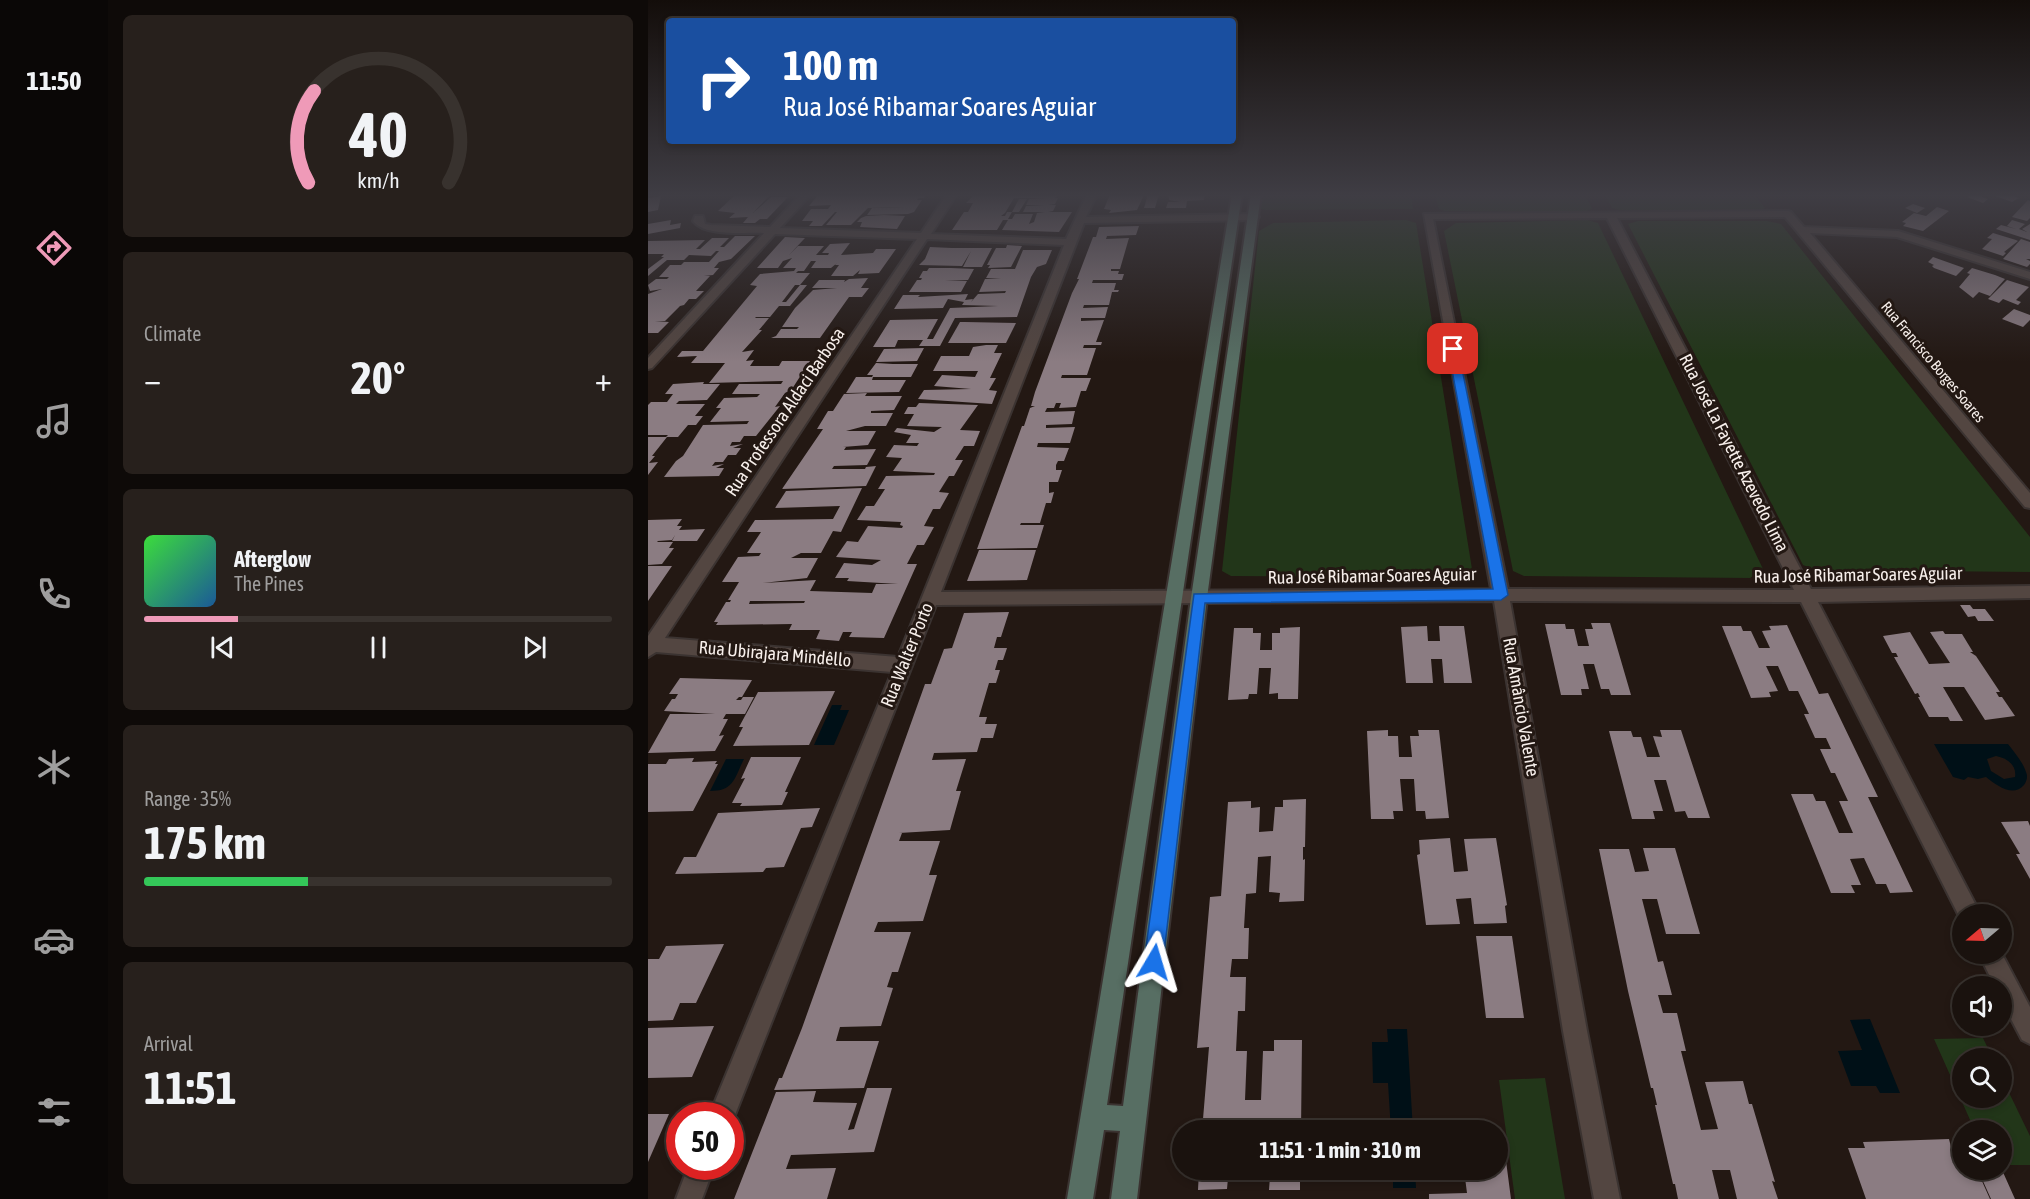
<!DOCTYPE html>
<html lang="en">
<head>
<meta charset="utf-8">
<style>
	body { margin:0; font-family:"Asap Condensed",sans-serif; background:#27201c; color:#f1f3f6; height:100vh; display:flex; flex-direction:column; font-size:22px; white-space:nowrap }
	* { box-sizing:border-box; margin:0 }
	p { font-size:20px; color:#9f9e9e }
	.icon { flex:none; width:33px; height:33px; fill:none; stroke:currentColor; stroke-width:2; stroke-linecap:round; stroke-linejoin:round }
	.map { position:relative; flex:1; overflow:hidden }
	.drawer { display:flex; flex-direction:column; gap:15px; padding:15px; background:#0e0a08; width:540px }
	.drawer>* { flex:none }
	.banner { position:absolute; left:18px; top:18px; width:570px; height:126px; border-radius:6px; box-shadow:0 3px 9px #0003,0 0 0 2px #38322e; background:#1a4fa0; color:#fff; overflow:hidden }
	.needle { width:39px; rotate:251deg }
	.buttons { position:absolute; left:1304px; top:904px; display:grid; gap:12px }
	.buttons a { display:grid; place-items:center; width:60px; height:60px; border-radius:50%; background:#1a120e; box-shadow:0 3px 9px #0003,0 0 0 2px #38322e; font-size:30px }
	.speed { position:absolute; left:18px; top:1102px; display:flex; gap:12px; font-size:30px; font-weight:700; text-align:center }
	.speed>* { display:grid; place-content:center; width:78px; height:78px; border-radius:50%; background:#1a120e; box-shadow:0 3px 9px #0003,0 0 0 2px #38322e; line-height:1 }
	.speed .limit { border:9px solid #d22; background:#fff; color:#111 }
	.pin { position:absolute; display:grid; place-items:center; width:51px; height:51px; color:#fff; margin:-26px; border-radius:12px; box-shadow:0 3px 9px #0006 }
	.me { position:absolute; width:66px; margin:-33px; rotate:7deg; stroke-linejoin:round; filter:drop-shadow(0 0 4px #0008) }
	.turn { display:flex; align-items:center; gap:21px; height:126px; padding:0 18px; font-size:27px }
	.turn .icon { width:78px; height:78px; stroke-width:2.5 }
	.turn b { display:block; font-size:42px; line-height:51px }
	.big { font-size:45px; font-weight:700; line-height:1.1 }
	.drawer .widget { flex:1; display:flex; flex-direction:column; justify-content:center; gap:9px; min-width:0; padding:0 21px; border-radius:9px; background:#27201c }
	.drawer .dial { align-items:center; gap:0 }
	.dial svg { height:156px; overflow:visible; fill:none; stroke:#38322e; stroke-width:7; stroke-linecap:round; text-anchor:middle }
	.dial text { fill:#f1f3f6; stroke:none }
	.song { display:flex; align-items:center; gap:18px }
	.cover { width:72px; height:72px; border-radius:9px; background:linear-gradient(135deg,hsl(120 70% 55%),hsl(210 70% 35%)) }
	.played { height:6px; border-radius:3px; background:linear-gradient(90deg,#ef9ab8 20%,#38322e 20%) }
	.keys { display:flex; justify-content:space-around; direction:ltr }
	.heat { display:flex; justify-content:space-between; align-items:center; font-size:33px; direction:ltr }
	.charge { height:9px; border-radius:4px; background:linear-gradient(90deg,#34c759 35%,#38322e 0) }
	.trip { position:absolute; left:524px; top:1120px; width:336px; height:60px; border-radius:30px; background:#1a120e; box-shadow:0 3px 9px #0003,0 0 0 2px #38322e; font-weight:700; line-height:60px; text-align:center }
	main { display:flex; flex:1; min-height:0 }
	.tabs { display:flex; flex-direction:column; width:108px; justify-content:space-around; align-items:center; background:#0a0706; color:#9f9e9e }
	.tabs .icon { width:42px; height:42px }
	.tabs .active { color:#ef9ab8 }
	.tabs b { font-size:27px; color:#f1f3f6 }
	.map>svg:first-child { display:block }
	.green { fill:#223619 }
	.water { fill:#001017; fill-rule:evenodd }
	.building { fill:#8b7c82; fill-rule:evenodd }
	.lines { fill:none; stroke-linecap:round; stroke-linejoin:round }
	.minor-casing { stroke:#3b3331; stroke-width:4 }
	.secondary-casing { stroke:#3b3331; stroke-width:4 }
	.minor { fill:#534641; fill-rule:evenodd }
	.secondary { fill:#576e63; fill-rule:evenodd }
	.route { fill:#1a73e8; stroke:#114b97; stroke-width:1.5 }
	.labels { text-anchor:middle; stroke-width:6; stroke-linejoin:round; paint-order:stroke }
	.far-street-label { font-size:15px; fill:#f7efeb; stroke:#231813 }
	.street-label { font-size:18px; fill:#f7efeb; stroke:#231813 }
</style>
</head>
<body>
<main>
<nav class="tabs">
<b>11:50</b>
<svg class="icon active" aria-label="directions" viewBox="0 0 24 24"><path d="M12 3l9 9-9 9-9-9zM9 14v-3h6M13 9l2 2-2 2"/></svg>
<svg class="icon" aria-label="music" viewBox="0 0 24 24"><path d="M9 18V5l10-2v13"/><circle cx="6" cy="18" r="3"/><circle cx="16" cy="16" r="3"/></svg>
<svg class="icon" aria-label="phone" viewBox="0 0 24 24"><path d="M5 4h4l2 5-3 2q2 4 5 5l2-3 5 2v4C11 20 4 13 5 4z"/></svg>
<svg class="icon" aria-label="climate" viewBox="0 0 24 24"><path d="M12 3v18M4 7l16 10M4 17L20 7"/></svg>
<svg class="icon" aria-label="car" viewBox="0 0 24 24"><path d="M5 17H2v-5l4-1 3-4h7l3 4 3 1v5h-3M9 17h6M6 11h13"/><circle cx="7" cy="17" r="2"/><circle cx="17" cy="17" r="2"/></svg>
<svg class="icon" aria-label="filters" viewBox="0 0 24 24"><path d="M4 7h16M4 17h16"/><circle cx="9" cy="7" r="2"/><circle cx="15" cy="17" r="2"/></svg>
</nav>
<section class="drawer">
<div class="widget dial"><svg viewBox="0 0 100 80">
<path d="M14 69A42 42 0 1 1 86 69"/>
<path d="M14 69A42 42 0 0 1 17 22" stroke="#ef9ab8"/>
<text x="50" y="56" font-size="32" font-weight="700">40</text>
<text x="50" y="72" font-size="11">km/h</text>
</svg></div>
<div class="widget"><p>Climate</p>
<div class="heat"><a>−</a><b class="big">20°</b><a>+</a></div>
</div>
<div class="widget">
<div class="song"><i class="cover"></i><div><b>Afterglow</b><p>The Pines</p></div></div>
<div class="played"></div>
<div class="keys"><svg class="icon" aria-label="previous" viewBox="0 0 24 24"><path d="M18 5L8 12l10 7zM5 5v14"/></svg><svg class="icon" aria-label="pause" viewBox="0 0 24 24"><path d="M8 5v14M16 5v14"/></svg><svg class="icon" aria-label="next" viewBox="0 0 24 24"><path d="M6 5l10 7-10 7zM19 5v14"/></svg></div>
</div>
<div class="widget"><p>Range · 35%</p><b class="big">175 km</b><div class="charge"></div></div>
<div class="widget"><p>Arrival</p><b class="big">11:51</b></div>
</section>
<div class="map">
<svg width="1382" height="1199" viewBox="0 0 1382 1199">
	<rect width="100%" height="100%" fill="#231813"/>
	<!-- green -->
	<path class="green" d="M614,194H763L765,209L618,210L612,209Z
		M787,194H937L944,209L935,212L797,211L791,209Z
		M957,194H1106L1117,208L1109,211L971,210L964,208Z
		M758,220L768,223L824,569L808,578L583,576L574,571L611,231L625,223Z
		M939,220L950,223L1115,569L1102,578L876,576L865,571L796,231L808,223Z
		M990,221H1119L1133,224L1382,537V572L1168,570L1155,565L980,224Z
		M1335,1038L1345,1059H1314V1098H1353V1076L1382,1136V1165H1353V1131H1327L1286,1039Z
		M897,1078L917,1199H867L851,1080Z"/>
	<!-- water -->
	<path class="water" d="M184,705H194L192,710H201L186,745H166Z
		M1286,744H1360C1366,752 1375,762 1378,772C1380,776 1379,781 1376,785C1365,798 1348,785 1338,777L1330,779L1320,777L1316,780L1305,777ZM1348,756C1359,758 1369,765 1367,777L1356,779L1343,771L1339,759Z
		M78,759H96C86,779 86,791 62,791Z
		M1222,1019L1252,1093H1232L1228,1086H1203L1190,1051L1214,1050L1202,1020Z
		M739,1029H759L765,1131H743L740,1083H725L724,1042H740Z
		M745,1170H767L768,1188H745Z"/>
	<!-- building -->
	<path class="building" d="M88,194H123L105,213L123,197H140L119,219H112L107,223H95L100,217L81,218L87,213L70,211Z
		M171,194L230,195L278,194L276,198H271L269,200H274L266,212L260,214L219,215L224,208L256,207L220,208L203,225H178L189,212H187L174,226H161L165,221H154L163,209H180L183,205L161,206Z
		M327,194H413L407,198H410L407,204H400L408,205L405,211L400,212H424L411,232L354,230L360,220H355L349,230H304L316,212H320L325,203H318ZM366,198H399L381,199L378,205L396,206H378L375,212H397L389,213L386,222L381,224L385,214H367L364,219H360L364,212H359L357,216H353L357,213Z
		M462,194H475L496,195L489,210L461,213L463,210L456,209Z
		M500,194H511L507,208H496Z
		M520,194H557L556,200L539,201L538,208H518L520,202H532L521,200Z
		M1323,194H1327L1340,199L1335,203L1319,197Z
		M1342,194H1360L1371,198L1364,202Z
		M13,196L10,210L0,212V198Z
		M371,199H379L371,212H364Z
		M1380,200L1382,201V218L1379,221L1364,217Z
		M1265,204L1277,208L1269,213L1257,208Z
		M1289,207L1301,211L1275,231L1255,226L1258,223L1254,222L1266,213L1278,216Z
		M236,215L257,216L249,229L212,227L214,222H209L213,218L218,216Z
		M23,220L22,225L33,223L32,228L0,234V224Z
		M1364,220L1377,224L1371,229L1379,232L1374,229L1382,224V240L1348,229L1353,225L1368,229L1359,226Z
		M491,226L488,235L459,236L458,239L481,238L472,269H463V271H471L470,274H476L474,280H445L444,283H468L466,290H471L470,292H464L461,305H436L435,308L460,307L457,318H433V321L456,320L448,342H454L453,345H436L435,348H448L439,375H414L413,378H443L438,391H433L428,407L411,408L413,403H408L406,408H399L397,412L427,411L424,424L398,425V428L427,427L422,443H390L389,447L421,448L416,461H410L408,465V470H414L410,482H401V493L406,492L403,503H398L392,523H373L372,525H396L389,548L329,549L374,426H376L382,408L387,406H383L387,392L424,293L431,279H429L445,237H448L451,227Z
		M1345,233L1368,240L1370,241L1356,252L1358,253L1355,256L1334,249L1344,239L1339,238Z
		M87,236H107L83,259L71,262L66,268H71L65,275L56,276H62L48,291H56L48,299H41L36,305L32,306L17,321H7L21,322L10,333H0V294L14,289L2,291L0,285L8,279H19L21,277H11L22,265H33L36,262H61L71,251H68L63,256L41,255L36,260H19L0,276V269L16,257H13L16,254H0V241L57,240L48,249H52L64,238H81L72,247H76Z
		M137,237L157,238L141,255L150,246H176L168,255H180L181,253H174L182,244L202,243L193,255L225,253L228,249H248L231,273L210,274L212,270L205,276H183L191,265H187L189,263L183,268H163L168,261H163L156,271H150L148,273H162L152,285H147L134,302H138L152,285H159L142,306H131L122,317H108L107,318H121L111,330H114L94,352L106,350L98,361L106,360L102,366H131L134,361H162L144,389L137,393L127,407L132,406L108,436H96L92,442H84L82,446L95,444L85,448H93L88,455H80L75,462H67L64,466L76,464L68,468H76L71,476L16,477L28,461L35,456L55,425L99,424L101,421L62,422L73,408H68L76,398L109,397L112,394H84L91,384H133L135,381L61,383L77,363H43L49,356L29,357L34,351H55L109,286L102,285L112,274L146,271L148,268H135L144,258L135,261L130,268H109Z
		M1373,239L1382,242V259H1378L1382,261V264L1379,267L1355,259Z
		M359,245L374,246L363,267L340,268L342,265H339L348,248H358Z
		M282,247L304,248H344L334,267H315L323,251L314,266L271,265L277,259Z
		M375,250H404L398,264L389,267L383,277L369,317L307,318L292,346H271L275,340H250L247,347H225L242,320L290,319L279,339H285L302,308L350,306L314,305L316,302L300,299L295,308L246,309L255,295H272L270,297L320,294L317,300L325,299L323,302L330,294L357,293L358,291L331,292L337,279H353L338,278L343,269H367Z
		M1285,257L1316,268L1308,276L1286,268L1284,266L1286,265L1280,262Z
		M281,268H303L326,269L320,280L297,281H319L313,292H261L269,280H273L274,278H271L275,271H279Z
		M1324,268L1347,275L1357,279L1342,296L1331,292L1325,298L1311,287L1322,274L1319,273Z
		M220,278L213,288H221L214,297H201L172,338H123L128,336L133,329H149L151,327H134L147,308L165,290L189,288H164L171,280H197L196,282L201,279Z
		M1359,280L1381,287L1368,300L1373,302L1370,305L1355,299L1351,303L1340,299Z
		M1366,309L1382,315V320L1375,327L1354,319Z
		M312,322H317L368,323L358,343H300Z
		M338,345H350L346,353H354L342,378H348L341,390L349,391L344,404L270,399L276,390L323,389L286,386L294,375L327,377L330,371H285L293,356H321L325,347Z
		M276,348L269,361L228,362L236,349Z
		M228,363L245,364H270L263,377H224L225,375H219Z
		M208,377H225L224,380H258L251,392L198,393Z
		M56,382L55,384H72L59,400L31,401L28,404H57L47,416H55L48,425H40L30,437H19L4,456H7L1,463L10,462L0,475V437H18L20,435H0V405L3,402H19L25,394H17L25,384Z
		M219,393L217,396H254L246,410L223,411V413H245L238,426H217L198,431H228L220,445L195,447H198L196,450L228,449L219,465L186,466L184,469H217L218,467L228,466L218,486L134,489L175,429H169L180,411H185L196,394Z
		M271,403L330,405L312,430L332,431L326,446H316L307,460H315L306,476H301L291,492L301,493L292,509H285L276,526L286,527L276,545H269L259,564H269L236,638L201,637L204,632H195L191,641L168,639L172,630H141L144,624L68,625L70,622H66L78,602H82L83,600H80L91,582H74L90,557L111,556L113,553H99L113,532H99L107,520L185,519L192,506L127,508L138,491L214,488L193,532L185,531L173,553H153L143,558H170L159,578L115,583L168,580L162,591L224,593L228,584H250L199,581L201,578H187L196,563L224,565L233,560L188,557L199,541L210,542L220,526L254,528L255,526L252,525L253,522L209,520L218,506H226L237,489H230L238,476L286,475L287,473L245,471L254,458L238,457L246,445L269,446L271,443H258L263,435L246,432L249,428L286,432L294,427L259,426L266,414H256L260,407H268ZM102,601H157L156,603L101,604Z
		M34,519L29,526H34L31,530L57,529L49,541H24L27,535L24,540L10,541L9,542H25L21,548H26L14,564L0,565V520Z
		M331,550H388L379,580L319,581Z
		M0,566H24L0,601Z
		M1312,605H1322L1325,609H1337L1346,621H1330L1327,616L1320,617Z
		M361,612L353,637H349L346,648H359L355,660H350L347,670H352L348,683H341L331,717H339L337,724H349L345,738H333L329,752L286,753L284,760L318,759L308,791H313L302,830L251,833H254L251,841H292L281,875H289L275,921L230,922L226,932H263L250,972H244L239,987L245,988L233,1026L192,1027L188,1041H231L216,1088L126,1090L131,1078H134L154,1028L277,684H283L296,649L304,648L316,613Z
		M943,623H962L983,695H963L961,689H953L946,664H935L941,689H933L934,695H913L897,624H917L918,629H926L930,646H941L937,629H945Z
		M1139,625L1171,694L1180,693L1230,797H1220L1265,892L1242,893L1238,884H1228L1216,858L1202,859L1213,885H1203L1207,893H1183L1143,794H1165L1168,801H1177L1191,833H1205L1191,801H1200L1187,773H1183L1172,749H1183L1178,738H1167L1156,714H1161L1150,691H1141L1130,666H1118L1130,691L1121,692L1123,697L1103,698L1074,626H1093L1095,631H1103L1111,648H1122L1114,631L1123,630L1121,626Z
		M779,626L780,641H792L791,626H816L824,683H796L794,659H783L785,683H758L753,627Z
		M652,627L650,699H630V693L621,694L623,668H611L609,694H601L600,699L580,700L586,628H605V633H613L612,650H624V633H632V628Z
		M1295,631L1297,634H1314L1325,652H1322L1328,656L1352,692H1348L1351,697H1354L1367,716L1337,720L1316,687H1295L1315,721H1302L1300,717H1281L1270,697H1272L1270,693L1267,694L1246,657H1250L1248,653H1244L1235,636L1262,632L1281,664L1302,663L1282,632Z
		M32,678L104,680L94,697H91L88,700H93L95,697H106L97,714H78L75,719H80L71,736L76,735L67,751L0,753L22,714H67L16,711L24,699H27L30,694H21Z
		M187,691L161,745L85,746L95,727H91L110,692Z
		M740,730V736H750L751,757H764L762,736H771L770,730H791L801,818L778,819L777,811H768L766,779H752L755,811H745L746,819H723L719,731Z
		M1012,730H1033L1062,818H1040L1037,811L1027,812L1018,780H1006L1015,811H1005L1007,819H984L961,731H983L985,737H993L999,757H1012L1005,736L1014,737Z
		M103,757H153L137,792H140L134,805L92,806L94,803H84L97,778L93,779Z
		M46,758L44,762L69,761L67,764H70L45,811L0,812V764H18L21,759Z
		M658,799L657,847H655V860L657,859L656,901L631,902L632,893L621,892L623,856L610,857L608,893L598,894L596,928H601L600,959H584L582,977H598L597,1011H590L588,1051H599L597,1100H613L615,1051H626V1040H654L653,1131H554L561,1047L549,1048L562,897L573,896L580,802L603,801V808L612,807L611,832L625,831L627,807H635V800Z
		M172,808L164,827L153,828L136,867L118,868L115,872L27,874L36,857H48L70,813Z
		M1380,821L1382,826V879L1368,854H1372L1353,822Z
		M802,838L806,872L820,871L816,839L848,838L859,905L857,906L859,923L826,924L823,898L808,899L812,924L778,925L769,855L772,854L771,840Z
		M995,848H1027L1052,934H1018L1009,899H994L1010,962L1015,961L1024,995H1010L1015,1013H1029L1038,1051H1033L1053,1130L1070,1129L1057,1082L1095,1081L1101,1104H1104L1127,1182L1124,1181L1130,1199H1089L1082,1170H1064L1071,1199H1030L1027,1184H1025L1007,1105H1009L1005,1088H1003L980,991L951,849H981L987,872L1001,871Z
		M828,936H864L876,1018H838Z
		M76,944L48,1003H32L25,1020L0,1021V959H11L18,946Z
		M66,1026L44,1077L0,1078V1028Z
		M219,1088H244L226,1152L143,1155L138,1169L188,1168L179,1199H86L128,1092L168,1091L165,1102L209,1103L200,1130L206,1129Z
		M0,1114H21L0,1162Z
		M849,1138H855L863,1199H781V1194L819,1193L816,1170H849Z
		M1301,1139L1303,1147L1314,1146V1170H1329L1342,1199H1218L1200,1148H1217L1215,1142Z
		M551,1170H593L592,1177L580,1178L579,1189L550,1190Z
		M611,1170H652V1190H621L622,1176L610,1177Z
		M1330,1170H1354L1367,1199H1343Z"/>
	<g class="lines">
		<!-- minor casing -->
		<g class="minor-casing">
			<path id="minor" d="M153,194H163L132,228L273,233L299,194H309L283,234L418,239L439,194H449L438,217L606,214L611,217L606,220L436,223L293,592L843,589L776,214L1140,211L1143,212L1156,227L1250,231L1382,272V279L1249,237L1162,233L1382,493V508L1377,507L1137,217L969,218L1163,589L1382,586V598L1170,602L1333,915H1314V922L1153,602L862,601L939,1031L972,1199H946L915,1031L846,601L288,605L83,1125L82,1116H61L244,672L8,652L0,657V636L269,239L127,234L4,368L0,369V358L116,233C97,232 57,237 45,221L47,216H55L57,224L63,225L122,227ZM959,218L1146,590L860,589L785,219ZM279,239L416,245L250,657L17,638Z
				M1353,952L1382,1007V1044L1374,1040L1353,1000V987H1347L1331,954H1353Z
				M40,1167H66L54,1199H28Z"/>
		</g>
		<!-- secondary casing -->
		<g class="secondary-casing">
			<path id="secondary" d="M584,194H594L459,1105L475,1106L543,598L603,194H613L559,598L489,1199H463L472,1131L456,1130L445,1199H419Z"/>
		</g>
		<!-- minor -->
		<use href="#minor" class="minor"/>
		<!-- secondary -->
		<use href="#secondary" class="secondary"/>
	</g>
	<!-- sky -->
	<linearGradient id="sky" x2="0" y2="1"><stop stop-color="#130d0a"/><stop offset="0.54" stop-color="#3f3d44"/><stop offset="1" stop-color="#3f3d44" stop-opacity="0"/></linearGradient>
	<rect width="1382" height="362" fill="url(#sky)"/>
	<!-- route -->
	<path class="route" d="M801,347L810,349L860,595L853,600L557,603L515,962L512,969L506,972L499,969L496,962L546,594L845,589L800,349Z"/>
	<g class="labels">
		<!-- far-street labels -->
		<g class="far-street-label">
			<text transform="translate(1285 362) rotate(50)" y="5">Rua Francisco Borges Soares</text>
		</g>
		<!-- street labels -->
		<g class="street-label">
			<text transform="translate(137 412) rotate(-56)" y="6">Rua Professora Aldaci Barbosa</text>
			<text transform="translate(1086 453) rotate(63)" y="6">Rua José La Fayette Azevedo Lima</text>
			<text transform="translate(1210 575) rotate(-1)" y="6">Rua José Ribamar Soares Aguiar</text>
			<text transform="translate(724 576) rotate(-1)" y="6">Rua José Ribamar Soares Aguiar</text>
			<text transform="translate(127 654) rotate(5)" y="6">Rua Ubirajara Mindêllo</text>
			<text transform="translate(259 655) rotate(-68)" y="6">Rua Walter Porto</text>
			<text transform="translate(873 707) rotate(80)" y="6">Rua Amâncio Valente</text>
		</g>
	</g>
</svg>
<div class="buttons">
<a><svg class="needle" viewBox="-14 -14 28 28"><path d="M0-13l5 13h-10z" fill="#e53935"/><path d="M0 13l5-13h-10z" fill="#9f9e9e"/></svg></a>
<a><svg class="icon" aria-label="sound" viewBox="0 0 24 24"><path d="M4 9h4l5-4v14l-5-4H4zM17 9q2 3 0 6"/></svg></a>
<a><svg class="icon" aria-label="search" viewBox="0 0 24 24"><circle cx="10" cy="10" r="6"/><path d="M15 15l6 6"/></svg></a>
<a><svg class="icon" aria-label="layers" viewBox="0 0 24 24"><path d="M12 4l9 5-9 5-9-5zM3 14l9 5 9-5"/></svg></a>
</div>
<div class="speed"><div class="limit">50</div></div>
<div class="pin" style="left:805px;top:349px;background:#d93025"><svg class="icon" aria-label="arrive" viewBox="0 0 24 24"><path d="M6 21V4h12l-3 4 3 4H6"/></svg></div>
<svg class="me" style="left:506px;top:962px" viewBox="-20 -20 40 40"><path d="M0-17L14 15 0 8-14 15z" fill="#1a73e8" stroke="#fff" stroke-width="4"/></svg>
<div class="trip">11:51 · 1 min · 310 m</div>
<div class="banner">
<div class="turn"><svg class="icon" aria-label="right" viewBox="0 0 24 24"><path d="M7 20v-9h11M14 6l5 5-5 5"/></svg><div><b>100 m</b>Rua José Ribamar Soares Aguiar</div></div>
</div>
</div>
</main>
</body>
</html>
